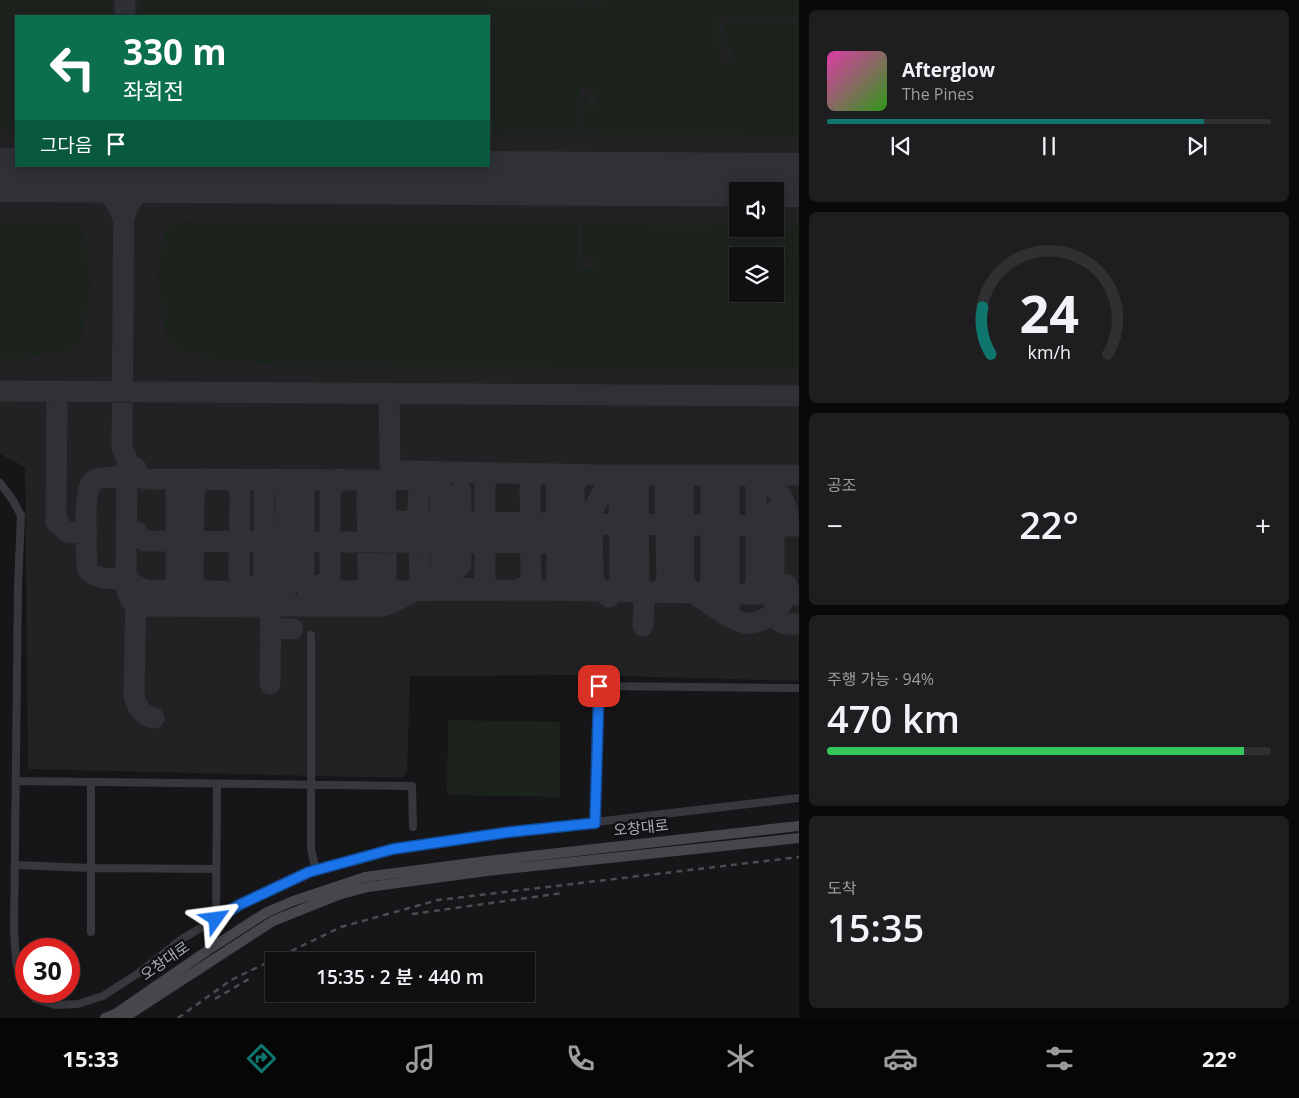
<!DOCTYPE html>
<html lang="ko">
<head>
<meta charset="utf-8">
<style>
	body { margin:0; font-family:"Open Sans","Noto Sans KR",sans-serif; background:#1e1e20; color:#f1f3f6; height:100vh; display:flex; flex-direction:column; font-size:19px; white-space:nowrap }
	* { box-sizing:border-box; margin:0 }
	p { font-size:16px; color:#9c9d9f }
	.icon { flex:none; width:28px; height:28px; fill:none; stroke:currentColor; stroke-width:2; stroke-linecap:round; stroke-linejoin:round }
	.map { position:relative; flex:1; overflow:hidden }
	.drawer { display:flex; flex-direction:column; gap:10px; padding:10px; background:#09090a; width:500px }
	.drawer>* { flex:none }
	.hud { position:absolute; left:15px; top:15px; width:475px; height:152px; border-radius:0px; box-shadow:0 2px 12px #0003,0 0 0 1px #303032; background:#0b6e4f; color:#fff; overflow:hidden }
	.fabs { position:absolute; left:729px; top:182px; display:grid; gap:10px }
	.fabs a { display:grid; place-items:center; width:55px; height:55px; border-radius:0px; background:#101012; box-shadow:0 2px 12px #0003,0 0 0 1px #303032; font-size:25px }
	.speed { position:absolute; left:15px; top:938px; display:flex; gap:10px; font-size:25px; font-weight:700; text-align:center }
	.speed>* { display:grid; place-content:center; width:65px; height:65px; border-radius:50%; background:#101012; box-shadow:0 2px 12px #0003,0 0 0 1px #303032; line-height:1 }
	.speed .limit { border:8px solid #d22; background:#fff; color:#111 }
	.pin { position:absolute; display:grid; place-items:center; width:42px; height:42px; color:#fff; margin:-21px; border-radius:10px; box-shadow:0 2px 8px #0006 }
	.me { position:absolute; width:55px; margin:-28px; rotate:59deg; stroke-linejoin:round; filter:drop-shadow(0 0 4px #0008) }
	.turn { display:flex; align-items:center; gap:18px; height:105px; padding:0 25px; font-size:22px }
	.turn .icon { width:65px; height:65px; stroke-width:2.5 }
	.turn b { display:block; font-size:35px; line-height:42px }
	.then { display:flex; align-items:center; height:48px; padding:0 25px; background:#0003; gap:10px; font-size:19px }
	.big { font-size:38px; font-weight:600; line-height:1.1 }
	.drawer .card { flex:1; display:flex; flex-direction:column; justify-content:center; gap:8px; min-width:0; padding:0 18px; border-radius:8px; background:#1e1e20 }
	.drawer .dial { align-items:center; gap:0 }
	.dial svg { height:130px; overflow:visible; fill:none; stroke:#303032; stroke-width:7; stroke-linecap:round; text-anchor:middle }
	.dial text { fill:#f1f3f6; stroke:none }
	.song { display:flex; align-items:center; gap:15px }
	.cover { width:60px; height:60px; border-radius:8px; background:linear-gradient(135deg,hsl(320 70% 55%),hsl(110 70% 35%)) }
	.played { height:5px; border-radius:2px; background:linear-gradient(90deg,#0f766e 85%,#303032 85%) }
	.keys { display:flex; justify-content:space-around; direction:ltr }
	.heat { display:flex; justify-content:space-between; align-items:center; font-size:28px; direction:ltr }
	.charge { height:8px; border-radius:4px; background:linear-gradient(90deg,#34c759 94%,#303032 0) }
	.trip { position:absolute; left:265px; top:952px; width:270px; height:50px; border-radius:0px; background:#101012; box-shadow:0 2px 12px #0003,0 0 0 1px #303032; font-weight:600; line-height:50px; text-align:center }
	.tab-bar { display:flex; height:80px; justify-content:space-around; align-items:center; background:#060607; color:#9c9d9f }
	.tab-bar .icon { width:35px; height:35px }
	.tab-bar .active { color:#0f766e }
	.tab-bar b { font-size:22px; color:#f1f3f6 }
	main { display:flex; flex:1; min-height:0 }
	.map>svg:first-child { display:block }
	.built { fill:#222225; fill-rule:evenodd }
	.green { fill:#1c231d; fill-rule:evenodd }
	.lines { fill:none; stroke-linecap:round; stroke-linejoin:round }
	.taxiway { stroke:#303135; stroke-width:21 }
	.runway { stroke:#303135; stroke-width:54 }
	.street { stroke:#37383d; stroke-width:8 }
	.secondary { stroke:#45474d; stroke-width:10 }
	.rail { stroke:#4a4c52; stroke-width:2.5; stroke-dasharray:6 5; stroke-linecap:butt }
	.route-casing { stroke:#114b97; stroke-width:12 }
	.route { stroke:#1a73e8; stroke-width:9 }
	.labels { text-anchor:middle; stroke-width:5; stroke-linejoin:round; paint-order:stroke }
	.street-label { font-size:15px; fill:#a8adb8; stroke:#111113 }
</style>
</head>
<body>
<main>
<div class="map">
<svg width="799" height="1018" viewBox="0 0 799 1018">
	<rect width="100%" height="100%" fill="#161618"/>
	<!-- built -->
	<path class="built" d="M0,0H799V681L580,675L410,676L407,771L402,778L28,769L25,467L0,454ZM16,16H489V166H16ZM738,191H775V229H738ZM738,256H775V294H738Z"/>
	<!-- green -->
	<path class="green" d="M0,0H109L112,5V16H16V129H0Z
		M142,0L601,2L602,0H799V17H719L720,61L731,63V48L722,47L724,21L799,20V136L583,134V98L589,94V105H595V91L588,90L584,88H580V134L489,133V16H140V2Z
		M0,221H71C78,221 82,225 84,231L91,287L82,336L80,343L70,351L25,358L0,360Z
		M182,221L579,224V269C583,270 588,268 593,267V256H587L586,264L582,260V224L737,225L738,229H775V225H799V370L280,365L212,360L176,349L170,344L166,336L157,273L165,231L173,223ZM738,256H775V294H738Z
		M448,720L560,722V797L447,795Z"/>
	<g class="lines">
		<!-- taxiway -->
		<path class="taxiway" d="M125,16V0
			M124,166L122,448L129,464L136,468
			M66,175C91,177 116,193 123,219
			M125,215C132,193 149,180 171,176
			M0,391L799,396
			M57,391L56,522L67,532L87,534
			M389,394L390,463L395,471L407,480
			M127,459L126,581C128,596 127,604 145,606L252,607L260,605L268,611L270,615C273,607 282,603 285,595V551L283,545L276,541L282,539L285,533L286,490L283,484L276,479L266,487L264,493V592L267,601L270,604L276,606H383L389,604L454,572L461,565V491
			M127,462C130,473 135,477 146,479L398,480L402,473L406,471L600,475H799
			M127,468L120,477C112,478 100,476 93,481C82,489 87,553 87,569C98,582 113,578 128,578L133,584L145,590L276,592
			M689,475L683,485L684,584C694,594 732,622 746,623C755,624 764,620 771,615C781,609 786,597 787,585
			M231,479L240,489L239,582L245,590L249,592L255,586
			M312,479L304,487V579L305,585L312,591L321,584
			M752,479C771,479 785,496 788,514
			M176,491V579
			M774,511V615L775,618L784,624H799
			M386,514V581L377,591L368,580L367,490L376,480L385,487C387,499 381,515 395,521L799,526
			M566,523L559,528L557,532V579L560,584L569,591L576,582L574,486L579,477L584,475
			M137,532L138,535L145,541L543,543
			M561,532H557L556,485L557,481L564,474
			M639,579L638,485L643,477L647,475
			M178,584L181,589L185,591L190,589L193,582L194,492L198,484L204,479
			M435,588L441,581L440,481L445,475L449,472
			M468,588C474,592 480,589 485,584V482L487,478L494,473
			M412,590L417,586L420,582L419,550L424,543L428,542C426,540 423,540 421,537C417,532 417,496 420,489C421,485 425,483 428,480
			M520,590L531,582L530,483L535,476L539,474
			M136,591L134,696C137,708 142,715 154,718
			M307,591L539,590L799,595
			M611,592L620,583L619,487L628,475
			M658,592L667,584L665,488L667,480L673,475
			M703,593L711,584V487L713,479L717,475
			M748,594L756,586V484
			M609,597L593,581L592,511L602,493L611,486L620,481H632
			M335,602L330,595V492L334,485L341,479
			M729,606V483L736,475
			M643,626L644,604
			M270,637C276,628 282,628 293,629
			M270,684L271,602"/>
		<!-- runway -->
		<path class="runway" d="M0,175L799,180"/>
		<!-- street -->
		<path class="street" d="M0,483L12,499L21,515L18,586L14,933C16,951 14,973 26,988
			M311,635V849L316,870
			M17,781L412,786L413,827
			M595,823L599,686L799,688
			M15,865L90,868L216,869
			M216,919L217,785
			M91,932V783
			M29,991L35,999L56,1005L78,1004L103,996L140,972L182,939L239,905L309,872L393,849L510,832L799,798"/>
		<!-- secondary -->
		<path class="secondary" d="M105,1018L115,1014L214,946L267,912L293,901L365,877L487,861L799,826
			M124,1018L273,921L338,895L368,887L487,871L799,838"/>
		<!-- rail -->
		<path class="rail" d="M412,914L563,893
			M215,999L252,977
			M178,1018L231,980L341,927L438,900L799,857"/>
	</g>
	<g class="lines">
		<!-- route casing -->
		<g class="route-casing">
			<path id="route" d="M216,919L239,905L309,872L393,849L510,832L595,823L599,686"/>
		</g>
		<!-- route -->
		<use href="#route" class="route"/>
	</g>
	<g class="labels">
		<!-- street labels -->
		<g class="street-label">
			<text transform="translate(641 828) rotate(-6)" y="5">오창대로</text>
			<text transform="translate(165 961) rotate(-35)" y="5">오창대로</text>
		</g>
	</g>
</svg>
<div class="fabs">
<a><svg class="icon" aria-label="sound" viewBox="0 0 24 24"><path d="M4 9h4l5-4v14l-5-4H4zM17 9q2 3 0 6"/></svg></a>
<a><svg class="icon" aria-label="layers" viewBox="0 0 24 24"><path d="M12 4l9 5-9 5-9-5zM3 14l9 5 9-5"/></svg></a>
</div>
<div class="speed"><div class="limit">30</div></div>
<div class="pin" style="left:599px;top:686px;background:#d93025"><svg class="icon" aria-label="arrive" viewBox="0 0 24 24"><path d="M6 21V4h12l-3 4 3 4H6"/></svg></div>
<svg class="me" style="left:216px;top:919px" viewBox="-20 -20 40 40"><path d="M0-17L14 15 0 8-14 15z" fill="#1a73e8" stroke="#fff" stroke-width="4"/></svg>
<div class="trip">15:35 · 2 분 · 440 m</div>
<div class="hud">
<div class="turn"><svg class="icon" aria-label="left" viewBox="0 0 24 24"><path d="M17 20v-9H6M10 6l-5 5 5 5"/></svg><div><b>330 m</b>좌회전</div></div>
<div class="then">그다음<svg class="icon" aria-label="arrive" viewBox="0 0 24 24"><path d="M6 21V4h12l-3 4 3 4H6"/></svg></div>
</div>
</div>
<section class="drawer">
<div class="card">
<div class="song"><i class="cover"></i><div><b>Afterglow</b><p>The Pines</p></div></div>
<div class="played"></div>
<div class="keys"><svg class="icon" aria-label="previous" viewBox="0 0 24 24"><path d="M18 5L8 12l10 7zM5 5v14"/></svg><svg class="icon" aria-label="pause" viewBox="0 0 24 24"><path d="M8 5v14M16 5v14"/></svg><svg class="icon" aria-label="next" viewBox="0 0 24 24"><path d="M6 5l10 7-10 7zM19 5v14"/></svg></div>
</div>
<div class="card dial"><svg viewBox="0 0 100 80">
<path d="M14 69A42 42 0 1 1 86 69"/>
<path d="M14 69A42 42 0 0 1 9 40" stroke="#0f766e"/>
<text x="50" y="56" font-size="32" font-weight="700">24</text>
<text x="50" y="72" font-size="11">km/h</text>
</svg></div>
<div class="card"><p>공조</p>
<div class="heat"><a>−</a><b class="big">22°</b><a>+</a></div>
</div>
<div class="card"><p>주행 가능 · 94%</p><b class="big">470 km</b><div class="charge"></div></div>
<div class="card"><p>도착</p><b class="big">15:35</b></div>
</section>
</main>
<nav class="tab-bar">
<b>15:33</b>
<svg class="icon active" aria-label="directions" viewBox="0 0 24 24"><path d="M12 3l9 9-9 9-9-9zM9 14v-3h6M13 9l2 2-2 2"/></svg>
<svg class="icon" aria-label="music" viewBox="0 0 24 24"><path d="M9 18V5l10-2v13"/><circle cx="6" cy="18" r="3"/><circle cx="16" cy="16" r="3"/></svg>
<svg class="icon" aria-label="phone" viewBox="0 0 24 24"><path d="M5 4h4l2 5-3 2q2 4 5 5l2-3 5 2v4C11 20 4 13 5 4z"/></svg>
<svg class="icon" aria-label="climate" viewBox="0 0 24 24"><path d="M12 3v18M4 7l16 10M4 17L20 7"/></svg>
<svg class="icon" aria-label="car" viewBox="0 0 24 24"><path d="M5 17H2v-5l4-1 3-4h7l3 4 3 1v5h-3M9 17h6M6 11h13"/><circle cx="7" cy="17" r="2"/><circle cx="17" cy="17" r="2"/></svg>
<svg class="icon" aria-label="filters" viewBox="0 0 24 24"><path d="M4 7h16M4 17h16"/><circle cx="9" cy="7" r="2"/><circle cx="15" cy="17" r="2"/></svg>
<b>22°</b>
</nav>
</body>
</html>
